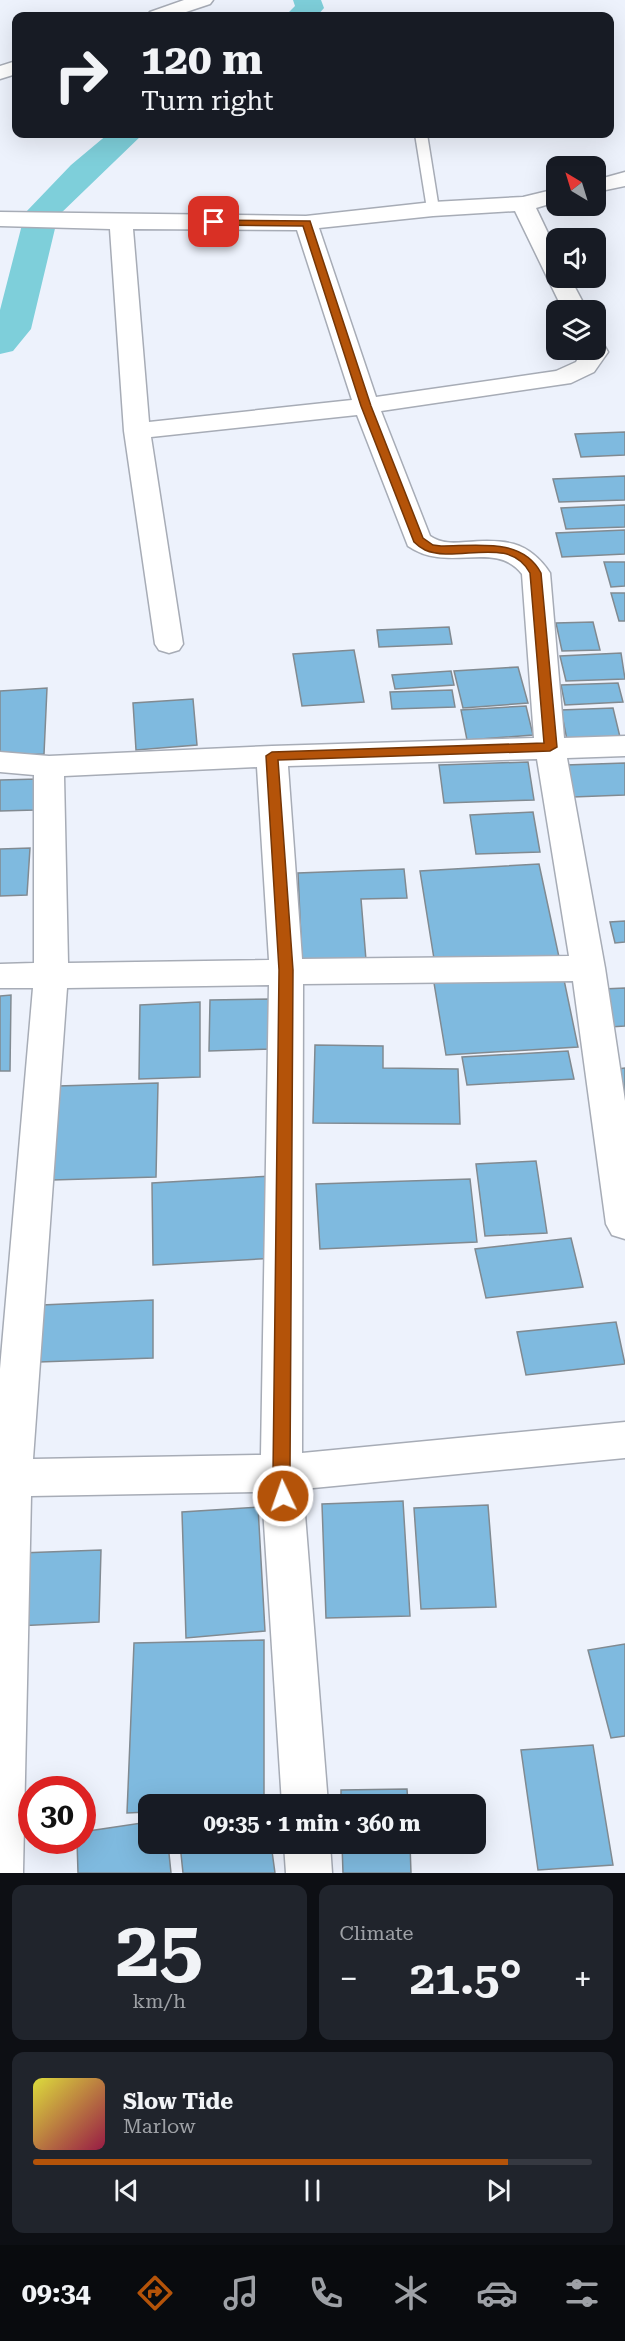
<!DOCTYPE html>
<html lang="en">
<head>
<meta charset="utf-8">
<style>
	body { margin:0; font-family:"Roboto Serif",serif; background:#20242c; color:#f1f3f6; height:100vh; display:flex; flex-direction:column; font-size:22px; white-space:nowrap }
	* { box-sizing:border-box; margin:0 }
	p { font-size:20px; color:#9ea1a6 }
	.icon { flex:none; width:33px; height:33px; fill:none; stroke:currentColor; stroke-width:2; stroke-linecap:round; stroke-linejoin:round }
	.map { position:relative; height:1873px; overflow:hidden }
	.sheet { display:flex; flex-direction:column; gap:12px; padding:12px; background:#0d0f14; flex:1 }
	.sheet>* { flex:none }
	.guide { position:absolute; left:12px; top:12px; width:602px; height:126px; border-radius:12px; box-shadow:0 6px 24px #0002; background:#171b24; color:#f1f3f6; overflow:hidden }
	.needle { width:39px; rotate:322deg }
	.fabs { position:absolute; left:546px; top:156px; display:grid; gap:12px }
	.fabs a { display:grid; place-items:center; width:60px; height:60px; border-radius:12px; background:#171b24; box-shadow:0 6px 24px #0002; font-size:30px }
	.speed { position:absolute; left:18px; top:1776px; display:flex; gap:12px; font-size:30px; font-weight:700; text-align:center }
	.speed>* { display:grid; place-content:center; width:78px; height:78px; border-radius:50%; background:#171b24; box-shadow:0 6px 24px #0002; line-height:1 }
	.speed .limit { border:9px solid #d22; background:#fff; color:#111 }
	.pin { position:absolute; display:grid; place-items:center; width:51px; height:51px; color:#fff; margin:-26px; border-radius:12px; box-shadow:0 3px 9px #0006 }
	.me { position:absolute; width:66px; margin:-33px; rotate:357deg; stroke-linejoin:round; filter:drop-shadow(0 0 4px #0008) }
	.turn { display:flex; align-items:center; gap:21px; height:126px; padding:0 30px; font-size:27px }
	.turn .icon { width:78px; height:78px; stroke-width:2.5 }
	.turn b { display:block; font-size:42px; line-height:51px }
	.big { font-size:45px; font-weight:700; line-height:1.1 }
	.sheet .tile { flex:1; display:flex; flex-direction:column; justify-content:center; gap:9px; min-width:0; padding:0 21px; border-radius:12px; background:#20242c }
	.sheet .dial { align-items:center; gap:0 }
	.dial b { font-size:78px; line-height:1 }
	.song { display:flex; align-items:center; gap:18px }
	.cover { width:72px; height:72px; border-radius:9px; background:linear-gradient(135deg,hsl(60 70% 55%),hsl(340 70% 35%)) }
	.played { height:6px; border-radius:3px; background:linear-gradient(90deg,#b45309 85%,#363941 85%) }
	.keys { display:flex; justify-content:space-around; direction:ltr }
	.heat { display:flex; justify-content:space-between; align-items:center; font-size:33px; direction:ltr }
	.sheet .tiles { flex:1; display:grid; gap:12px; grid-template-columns:1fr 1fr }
	.tile:last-child { grid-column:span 2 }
	.trip { position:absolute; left:138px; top:1794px; width:348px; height:60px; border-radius:12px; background:#171b24; box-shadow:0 6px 24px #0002; font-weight:700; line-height:60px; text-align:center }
	.tab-bar { display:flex; height:96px; justify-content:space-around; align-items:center; background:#090b0e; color:#9ea1a6 }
	.tab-bar .icon { width:42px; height:42px }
	.tab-bar .current { color:#b45309 }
	.tab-bar b { font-size:27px; color:#f1f3f6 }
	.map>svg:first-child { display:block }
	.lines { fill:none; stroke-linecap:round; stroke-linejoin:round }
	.canal { fill:#7ecfda; fill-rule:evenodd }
	.building { fill:#7fbadf; stroke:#818a91; stroke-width:1.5 }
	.lane-casing { stroke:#a7acb6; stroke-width:3 }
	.street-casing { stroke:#a7acb6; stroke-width:3 }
	.lane { fill:#fff; fill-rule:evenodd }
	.street { fill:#fff; fill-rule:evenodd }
	.route { fill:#b45309; stroke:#753606; stroke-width:1.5 }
</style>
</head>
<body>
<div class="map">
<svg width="625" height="1873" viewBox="0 0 625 1873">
	<rect width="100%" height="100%" fill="#edf2fc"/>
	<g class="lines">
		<!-- canal -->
		<path class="canal" d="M293,0H321L324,8L317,16H285L295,6Z
			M108,134H143L58,216L31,329L13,351L0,354V310L25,213L71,165Z"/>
	</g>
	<!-- building -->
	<path class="building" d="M625,432V455L581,457L575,434Z
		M625,476V500L559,502L553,479Z
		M625,505V527L566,529L561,508Z
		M625,530V554L562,557L556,533Z
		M604,562H625V586L611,587Z
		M611,593H625V621H619Z
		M593,622L600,650L562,651L556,623Z
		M449,627L452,644L379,647L377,630Z
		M354,650L364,702L302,706L293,654Z
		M621,653L625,679L566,681L560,656Z
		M518,667L528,703L463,708L454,671Z
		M451,671L454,685L395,689L392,675Z
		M618,683L623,702L565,705L561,685Z
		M47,688L44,754L0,756V691Z
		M452,690L455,707L392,709L390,692Z
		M193,699L197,745L136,750L133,703Z
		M526,706L533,735L467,740L461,710Z
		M613,708L620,737L567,740L561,710Z
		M528,762L534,800L444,803L439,765Z
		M625,763V795L573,797L566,765Z
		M38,779L35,810L0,811V780Z
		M533,812L540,852L476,854L470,815Z
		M30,848L27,895L0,896V849Z
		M539,864L559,957L435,965L420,871Z
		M404,869L407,898L361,899L366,960L302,962L298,873Z
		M625,921V942L615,943L610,922Z
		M563,975L578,1047L446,1055L434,983Z
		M625,988V1026L610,1027L603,989Z
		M11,995L10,1071H0V996Z
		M272,999L273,1049L209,1051L210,1000Z
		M200,1002V1077L139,1079L140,1005Z
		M315,1045L383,1046V1068L458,1069L460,1124L313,1123Z
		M568,1051L574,1079L467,1085L462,1057Z
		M625,1068V1108L618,1069Z
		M158,1083L156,1177L52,1180L58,1086Z
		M536,1161L547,1233L485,1236L476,1164Z
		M272,1176L278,1258L153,1265L152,1183Z
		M470,1179L477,1242L320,1249L316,1184Z
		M571,1238L583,1287L486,1298L475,1249Z
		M153,1300V1358L39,1362L42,1305Z
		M616,1322L625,1364L526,1375L517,1332Z
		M403,1501L410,1616L326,1618L322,1504Z
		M488,1505L496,1607L421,1609L414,1508Z
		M258,1507L265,1631L186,1638L182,1512Z
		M101,1550L99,1622L16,1626L20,1553Z
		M264,1640V1804H148V1812L127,1813L134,1643Z
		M625,1644V1736L611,1738L588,1650Z
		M593,1745L613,1865L538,1870L521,1750Z
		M407,1789L408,1804H341V1790Z
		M148,1822V1844H168L171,1873H78L77,1840H82V1832Z
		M180,1844H271L275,1873H183Z
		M342,1844H410L411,1873H343Z"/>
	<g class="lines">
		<!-- lane casing -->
		<g class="lane-casing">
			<path id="lane" d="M415,134H427L439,209L437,212H429L427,209Z"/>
		</g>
		<!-- street casing -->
		<g class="street-casing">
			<path id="street" d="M184,0H213L210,4L174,16H147L150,12Z
				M16,61V74L0,79V66Z
				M625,172V186L596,192V180Z
				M556,189V202L536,208L556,250V278H570L587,310H563L515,211L433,216L319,228L376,397L556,371L576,362L583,350H596V343L604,345L608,352L594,372L571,383L381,411L430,536C442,544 453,543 466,542C503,539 528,540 550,573L564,738L625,736V756L567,758L605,968L625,1101V1239L612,1235L606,1224L573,981L303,984L302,1453L625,1422V1458L303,1489L328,1804H282L262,1492L31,1496L23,1871V1873H0V1369L33,988H0V964L34,963V775L0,772V752L49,756L272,746L534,738L522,574C495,539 448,574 408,546L357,415L151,437L183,644L179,650L169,653L159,650L155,644L124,431L110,229L0,226V212L306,216L433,202L523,197ZM133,229L297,230L352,400L149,422ZM537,759L569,956L302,959L288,766ZM257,767L269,960L68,963L64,776ZM269,985L261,1455L33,1459L67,988Z
				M284,1844H330L332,1873H286Z"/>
		</g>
		<!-- lane -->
		<use href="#lane" class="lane"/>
		<!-- street -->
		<use href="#street" class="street"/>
	</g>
	<!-- route -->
	<path class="route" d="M210,220L310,221L371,406L423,538L433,545L441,546C476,546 522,537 541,573L557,747L550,751L278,760L293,970L290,1473L292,1496L289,1501L283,1503L277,1501L273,1473L279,970L266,756L272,752L544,743L530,573C509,534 457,564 425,550C421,548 417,545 414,542L361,406L303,226L214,225L210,224Z"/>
</svg>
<div class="fabs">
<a><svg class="needle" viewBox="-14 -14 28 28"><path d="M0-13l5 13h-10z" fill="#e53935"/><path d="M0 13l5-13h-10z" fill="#9ea1a6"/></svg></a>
<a><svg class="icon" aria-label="sound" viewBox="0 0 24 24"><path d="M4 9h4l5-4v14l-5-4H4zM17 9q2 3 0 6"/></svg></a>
<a><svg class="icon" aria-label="layers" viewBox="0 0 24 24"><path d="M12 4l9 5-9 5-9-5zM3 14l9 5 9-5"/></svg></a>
</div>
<div class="speed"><div class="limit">30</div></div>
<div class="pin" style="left:214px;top:222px;background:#d93025"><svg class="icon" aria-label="arrive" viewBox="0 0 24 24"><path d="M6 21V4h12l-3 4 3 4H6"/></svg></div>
<svg class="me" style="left:283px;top:1496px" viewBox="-20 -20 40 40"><circle r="17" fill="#b45309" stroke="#fff" stroke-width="3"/><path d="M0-11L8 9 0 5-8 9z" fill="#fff"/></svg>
<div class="trip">09:35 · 1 min · 360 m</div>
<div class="guide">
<div class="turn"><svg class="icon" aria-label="right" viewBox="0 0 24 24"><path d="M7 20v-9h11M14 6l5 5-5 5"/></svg><div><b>120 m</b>Turn right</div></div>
</div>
</div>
<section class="sheet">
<div class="tiles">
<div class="tile dial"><b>25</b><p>km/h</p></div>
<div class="tile"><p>Climate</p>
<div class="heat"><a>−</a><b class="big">21.5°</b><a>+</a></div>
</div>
<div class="tile">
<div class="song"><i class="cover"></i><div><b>Slow Tide</b><p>Marlow</p></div></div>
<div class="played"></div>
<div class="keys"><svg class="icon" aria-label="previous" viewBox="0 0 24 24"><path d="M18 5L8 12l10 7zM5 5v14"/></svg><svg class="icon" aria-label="pause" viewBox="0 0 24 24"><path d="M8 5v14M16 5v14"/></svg><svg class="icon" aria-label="next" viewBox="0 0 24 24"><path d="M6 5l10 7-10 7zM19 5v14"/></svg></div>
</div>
</div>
</section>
<nav class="tab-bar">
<b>09:34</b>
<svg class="icon current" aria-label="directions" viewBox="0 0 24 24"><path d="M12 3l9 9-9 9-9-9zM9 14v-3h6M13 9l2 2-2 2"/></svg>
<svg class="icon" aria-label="music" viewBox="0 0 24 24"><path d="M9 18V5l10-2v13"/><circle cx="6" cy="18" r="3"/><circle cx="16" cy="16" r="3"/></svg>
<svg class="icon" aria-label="phone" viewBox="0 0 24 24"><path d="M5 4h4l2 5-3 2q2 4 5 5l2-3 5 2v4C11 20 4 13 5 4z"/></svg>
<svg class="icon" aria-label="climate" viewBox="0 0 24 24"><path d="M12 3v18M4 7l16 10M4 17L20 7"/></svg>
<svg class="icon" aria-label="car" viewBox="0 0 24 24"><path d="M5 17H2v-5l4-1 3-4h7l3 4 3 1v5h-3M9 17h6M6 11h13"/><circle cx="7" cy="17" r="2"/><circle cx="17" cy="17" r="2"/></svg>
<svg class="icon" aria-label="filters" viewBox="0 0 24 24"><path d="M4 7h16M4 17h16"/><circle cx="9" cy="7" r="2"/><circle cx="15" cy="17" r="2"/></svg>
</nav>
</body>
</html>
